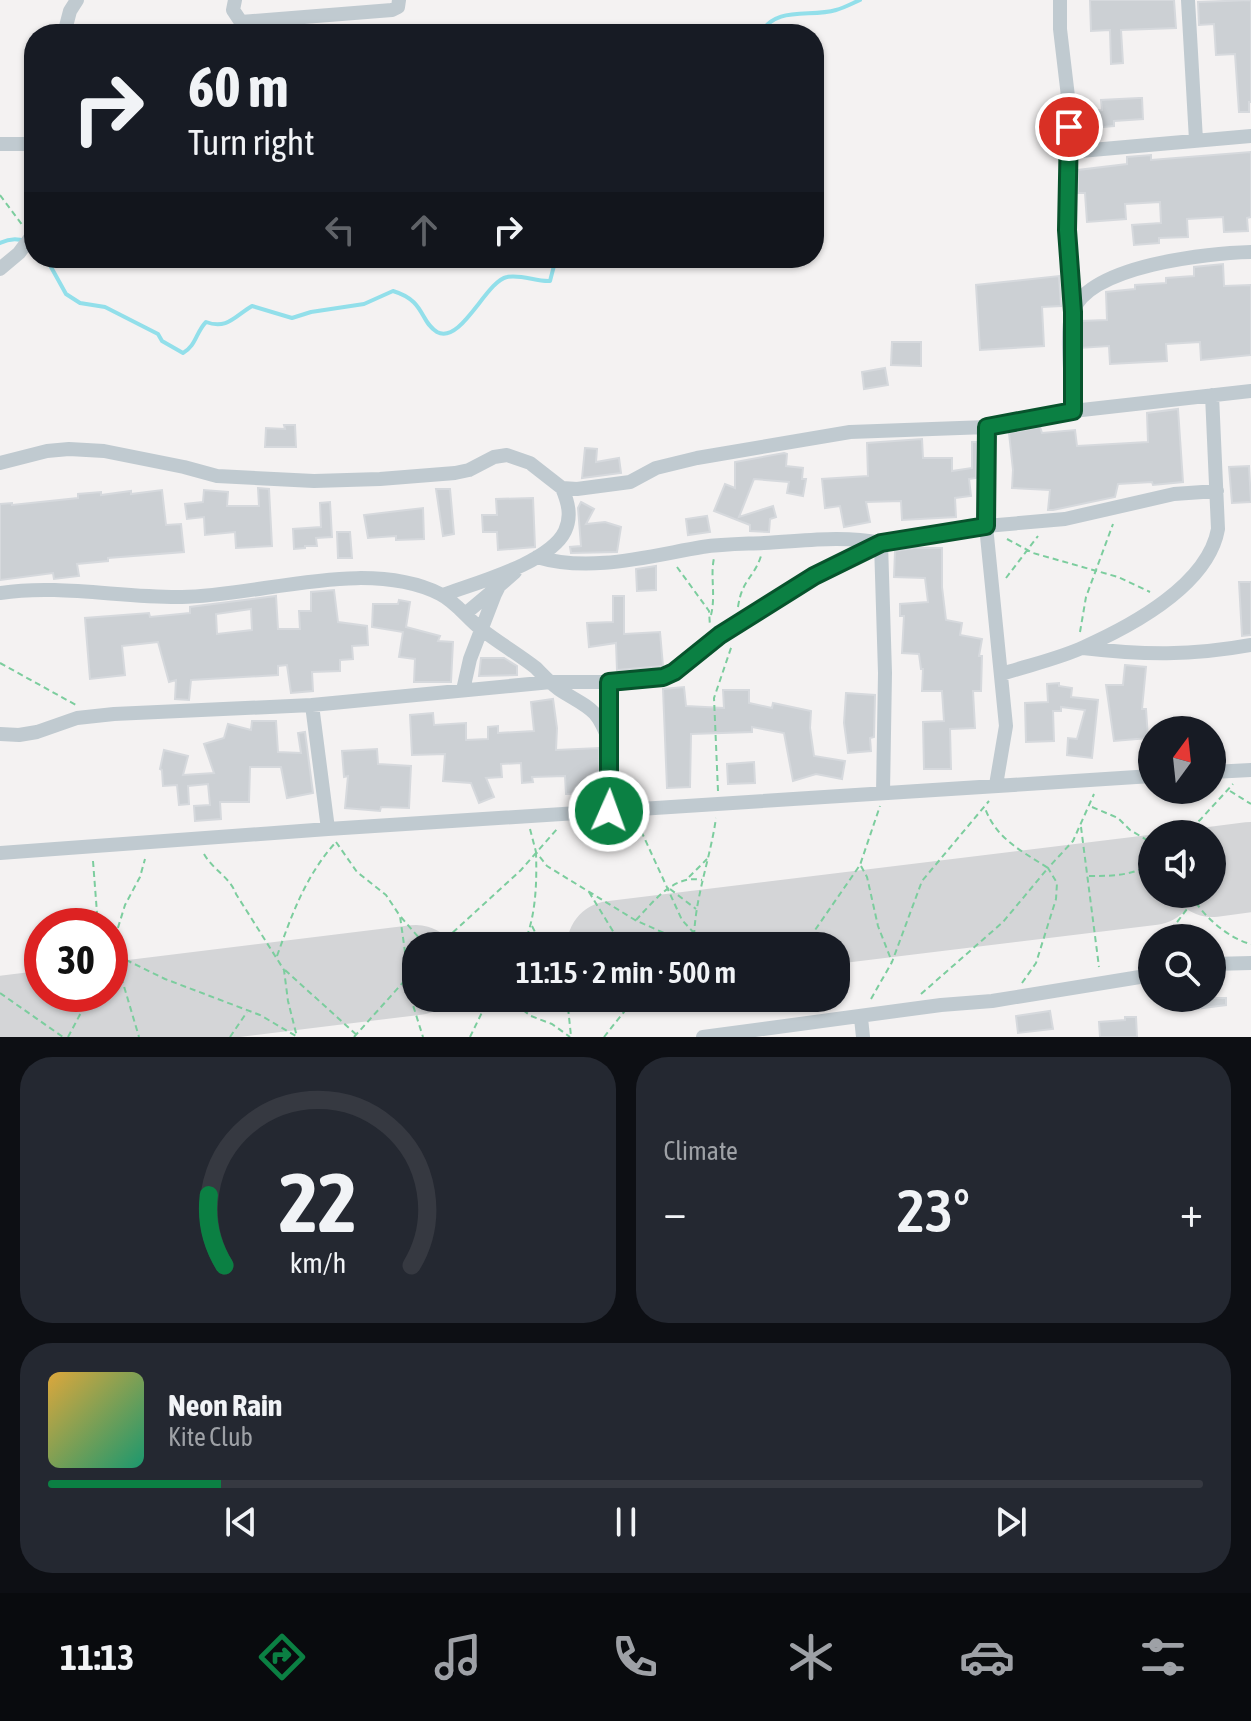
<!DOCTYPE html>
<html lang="en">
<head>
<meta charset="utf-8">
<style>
	body { margin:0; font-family:"Asap Condensed",sans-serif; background:#242831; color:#f1f3f6; height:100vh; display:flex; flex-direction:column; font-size:30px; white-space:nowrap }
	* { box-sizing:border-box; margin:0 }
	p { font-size:26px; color:#9ea1a6 }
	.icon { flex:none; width:44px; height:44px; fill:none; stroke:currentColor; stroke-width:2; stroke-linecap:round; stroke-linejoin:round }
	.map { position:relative; height:1037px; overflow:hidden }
	.panel { display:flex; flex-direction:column; gap:20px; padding:20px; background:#0d0f14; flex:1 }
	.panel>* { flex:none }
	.top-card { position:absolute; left:24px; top:24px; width:800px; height:244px; border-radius:32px; box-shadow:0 2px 6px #0004; background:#171b24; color:#f1f3f6; overflow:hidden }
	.needle { width:52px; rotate:15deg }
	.tools { position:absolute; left:1138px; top:716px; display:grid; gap:16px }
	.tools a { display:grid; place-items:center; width:88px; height:88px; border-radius:50%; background:#171b24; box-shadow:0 2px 6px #0004; font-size:40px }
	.speed { position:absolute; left:24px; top:908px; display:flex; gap:16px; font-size:40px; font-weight:700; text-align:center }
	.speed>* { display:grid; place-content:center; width:104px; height:104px; border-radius:50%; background:#171b24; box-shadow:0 2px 6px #0004; line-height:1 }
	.speed .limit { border:12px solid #d22; background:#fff; color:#111 }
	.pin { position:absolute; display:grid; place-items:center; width:68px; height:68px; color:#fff; margin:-34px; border:4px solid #fff; border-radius:50%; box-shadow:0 2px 8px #0007 }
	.me { position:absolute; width:88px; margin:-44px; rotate:2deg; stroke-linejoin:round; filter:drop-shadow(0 0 6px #0008) }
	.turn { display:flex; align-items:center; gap:28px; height:168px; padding:0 32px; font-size:36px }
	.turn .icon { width:104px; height:104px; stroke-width:2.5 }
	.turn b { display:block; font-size:56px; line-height:68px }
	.lanes { display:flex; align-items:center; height:76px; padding:0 32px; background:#0003; justify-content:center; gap:40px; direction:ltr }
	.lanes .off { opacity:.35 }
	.big { font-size:60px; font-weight:600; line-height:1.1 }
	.panel .card { flex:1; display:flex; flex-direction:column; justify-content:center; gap:12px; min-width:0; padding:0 28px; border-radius:32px; background:#242831 }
	.panel .dial { align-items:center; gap:0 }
	.dial svg { height:208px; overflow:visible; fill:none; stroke:#363941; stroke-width:7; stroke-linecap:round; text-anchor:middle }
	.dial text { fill:#f1f3f6; stroke:none }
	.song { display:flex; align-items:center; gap:24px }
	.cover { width:96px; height:96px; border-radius:12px; background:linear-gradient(135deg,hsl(40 70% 55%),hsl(160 70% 35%)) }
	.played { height:8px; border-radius:4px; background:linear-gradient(90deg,#0b8043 15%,#363941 15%) }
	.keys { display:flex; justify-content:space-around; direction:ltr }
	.heat { display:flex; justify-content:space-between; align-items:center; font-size:44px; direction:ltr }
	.panel .tiles { flex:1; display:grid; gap:20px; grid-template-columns:1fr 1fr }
	.card:last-child { grid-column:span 2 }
	.trip { position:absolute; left:402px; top:932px; width:448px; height:80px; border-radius:32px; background:#171b24; box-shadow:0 2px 6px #0004; font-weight:600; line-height:80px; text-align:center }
	.menu { display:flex; height:128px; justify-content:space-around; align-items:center; background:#090b0e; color:#9ea1a6 }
	.menu .icon { width:56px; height:56px }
	.menu .on { color:#0b8043 }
	.menu b { font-size:36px; color:#f1f3f6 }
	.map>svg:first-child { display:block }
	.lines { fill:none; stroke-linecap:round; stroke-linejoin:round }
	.stream { stroke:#92dfea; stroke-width:4 }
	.runway { stroke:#d4d5d7; stroke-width:90 }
	.building { fill:#ccd0d4; stroke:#d6d9dd; stroke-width:2; fill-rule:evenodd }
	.path { stroke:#7ccd9e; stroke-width:2; stroke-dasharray:6 4; stroke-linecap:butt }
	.minor { stroke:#c0cad0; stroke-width:14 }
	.route-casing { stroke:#07532c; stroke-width:20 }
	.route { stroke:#0b8043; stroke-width:14 }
</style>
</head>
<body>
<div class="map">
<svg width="1251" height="1037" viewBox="0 0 1251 1037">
	<rect width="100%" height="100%" fill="#f4f2f2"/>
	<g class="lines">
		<!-- stream -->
		<path class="stream" d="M760,34C776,5 810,18 836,10C844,8 853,3 860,0
			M0,243C12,237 23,238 34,246
			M46,258L66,294L80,303L105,307L158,334L162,341L183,353C196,346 196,332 206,322C227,330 235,316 252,306L292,318L311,312L364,304L393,291C426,301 419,321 437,332C461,345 486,281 507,277C521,274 537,282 550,281L556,258"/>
		<!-- runway -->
		<path class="runway" d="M1212,872L1251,867
			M612,946L1152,880
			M0,1021L416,970"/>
	</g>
	<!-- building -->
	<path class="building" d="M1090,0H1174L1176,28L1121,30L1123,63L1111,64L1110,30L1091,31Z
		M1251,0V102H1249V112H1239L1235,54L1216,55L1214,24L1199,25L1198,2Z
		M1139,98H1142L1143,119L1114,121V126L1103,127L1102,122L1090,123L1089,111L1102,110L1101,100Z
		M1251,152V217L1247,218L1248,231L1224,232L1223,217L1187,219L1188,237L1159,238V243L1134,245L1132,225L1161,223L1160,202L1125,204L1126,219L1087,222L1085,193H1078V170L1127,164V157L1151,155V160Z
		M1223,264L1224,286L1251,285V355L1201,360L1200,342L1166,344L1167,361L1110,364L1109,346L1079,348L1080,321L1107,320L1106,292L1135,289V285L1166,283V278L1194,276V267Z
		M1059,276L1061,306L1042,307L1044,346L980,350L976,285Z
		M892,342H921V366L891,365Z
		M885,368L888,385L864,389L862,372Z
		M1178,409L1183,482L1153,485L1152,482L1118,484L1115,497L1053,510H1048L1050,490L1012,488L1013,470L1009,433L1040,427L1042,433L1075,430L1077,446L1148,442L1147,413Z
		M284,425H295L296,447H265L266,428L285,429Z
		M922,439L923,458H952V471L972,468V442H977L976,478L969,479L971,496L955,498L956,517L902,520L901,501L866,502L870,522L844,527L840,506L825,508L822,479L868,476L867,443Z
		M585,448L597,449L596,462L619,458L621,473L582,478Z
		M784,453L787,454L786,466L803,468L802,479H806L803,496L787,493L789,482L754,479L739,517L773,506L776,517L770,519L769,532L750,531V525L714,511L725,484L735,488V462Z
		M1249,466L1251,502L1232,503L1229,467Z
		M258,488L269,489L272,546L236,548L235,532L205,535L204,517L187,519L185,504L203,502L204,490L228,492L227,506H259Z
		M436,489H450L454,534L443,536Z
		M162,490L166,525L181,524L184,552L108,558V561L77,564L79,576L54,579L53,573L0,580V504L12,503V505L78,498V494L101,492V495L131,491V494Z
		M533,498L535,547L498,550L497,532H483L482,515H497L496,499Z
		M330,502L332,537L316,538L317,546H305V548L294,549L293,529L321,527L320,503Z
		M581,502L594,509L586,524L605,522L621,527L617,552L571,553L570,547L581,546L578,508Z
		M423,508L424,539L396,540V536L368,538L364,515Z
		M707,516L710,532L688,535L686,519Z
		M337,532H350L352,558H338Z
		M914,548H942V587L946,620L962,623L960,635L982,639L979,656H982L981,691H973L975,728L950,729L951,769H924L923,722L944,721L942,691H922L923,669H921L919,654L902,653L904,616H900V604L928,602L925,578L894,577L895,551Z
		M656,566V590L637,591L636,569Z
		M1239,582H1251V635L1242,636Z
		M334,590L338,622L367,626L368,645L352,646L353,659L340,660V671L312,672L313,691L291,693L287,665L278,666V675L191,680L189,700L175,699L176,680L169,682L158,642L122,646L125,675L90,679L85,618L149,613L150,617L190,613V607L276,596L278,629H300L299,611H311V592ZM251,609L252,630L217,634L216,614Z
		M613,596H624V634L660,632L663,666L617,670L616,643L589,647L587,623L613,622Z
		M399,600L410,602L406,627L440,636L438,641L453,642L451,682H414L415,659L399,657L403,632L372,627L373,604H398Z
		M481,658H504L517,666V675L479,676Z
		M1125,665L1146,667L1142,709H1146L1148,738L1114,741L1106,685H1123Z
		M1059,683V686L1072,688L1071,697L1098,700L1092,758L1067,755L1068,738L1077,739L1085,710L1061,707V711H1053L1054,741L1026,742L1025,703L1048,702L1047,684Z
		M684,687L686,706L724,708L723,690H749V703L772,708L773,703L811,711L810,728L814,756L845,761L842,779L816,774L793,781L784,733L752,727V732L691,734L690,787L667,788L663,689Z
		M846,693L875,695L874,737L870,738L871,751L848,753L844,723Z
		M553,699L557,728L556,750L599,748V793L566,794L565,776L532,777L533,782L522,783L521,763L501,764L502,777L486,778L494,797L479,803L471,783L443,781L445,754L412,755L410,715L433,713L434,725L466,723V740L488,739V727L498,726V733L534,731L531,702Z
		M252,721H276L278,752L301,753L298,733L305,732L313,793L287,798L281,767H250L249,802H220L221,819L195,821L194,806L210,805L208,784L188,786L189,804L179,805L177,785L163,786L162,770L160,769L164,750L188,756L183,775L214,773L204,744L224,738L228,724L251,730Z
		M377,749L378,764L411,766L409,808L381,807L380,811L345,808L348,776L344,777L342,751Z
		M754,762L755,783L728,784L727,764Z
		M1178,998H1226V1005L1180,1011Z
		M1050,1011L1053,1029L1018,1033L1016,1016Z
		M1125,1017H1136L1137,1037H1100L1099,1022L1125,1020Z"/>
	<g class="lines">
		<!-- path -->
		<path class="path" d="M0,195L23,226
			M1007,539L1033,553L1118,577L1150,592
			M677,567L709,611L710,626
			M1006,578L1038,536
			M738,607C742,579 754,578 761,556
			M711,615C716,595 710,577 714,558
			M1080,632L1086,597L1113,524
			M0,663L76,705
			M718,791L714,698L732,645
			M1230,791L1251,804
			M1092,807L1118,818L1130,830L1152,843
			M637,822L682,920L694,933
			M1081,827L1099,967
			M530,829L536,852L547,866L635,920L693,946
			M1183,834L1200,820L1233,784
			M336,842L357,872L386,895L400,916L412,1002L423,1037
			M204,854C213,870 230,877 236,894L284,970L288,1001L297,1037
			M93,861L97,913L104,926
			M861,866L867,877L878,926L892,962
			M1089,876C1112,876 1133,876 1152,863
			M689,877L707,859
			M670,889L696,909
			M589,892L622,946
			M1191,894C1201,915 1229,939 1251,944
			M401,917L426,946
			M636,920C654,901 674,874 702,880
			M532,926L542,946
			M1165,938L1193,901
			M110,939L139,1037
			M438,946L521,870L557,829
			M523,946C536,918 537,883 536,853
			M694,946C693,902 710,861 716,818
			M804,946L860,865L880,806
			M112,947L125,905L140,877L145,859
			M277,956C292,914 306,875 336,842
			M110,957L112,953L165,979L260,1015L296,1036
			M1145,961L1152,953
			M285,970L359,1037
			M1022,983L1036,963L1056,899L1057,883L1048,868L1073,841L1094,794
			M0,993L63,1037
			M921,994L1003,922L1048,868C1022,851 996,839 985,808
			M507,998L531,1016L552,1024L570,1037
			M567,998L571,1036
			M661,998C680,1020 704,1008 726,998
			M700,998L701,1009
			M812,998L824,1006
			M871,999L892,962L922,881L989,801
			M68,1037L91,994
			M230,1037L247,1012
			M354,1037L416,968
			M470,1037L489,998
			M604,1037L635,998"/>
		<!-- minor -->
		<path class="minor" d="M235,0L233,10L243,25L244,34
			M1060,0V29L1069,105L1067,247L1073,312
			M1188,0L1196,140
			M241,22L392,10L398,7L399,0
			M64,34L70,11L77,0
			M34,108L31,120L34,135
			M0,144H34
			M1069,152L1251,136
			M0,269L19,253L34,233
			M1073,411C1072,386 1065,334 1072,313C1088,265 1209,253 1251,252
			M987,427L986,526L1006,726L996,785
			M0,463L47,451L69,449L104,451L184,467L217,476L314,481L380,479L455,473L469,470L494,457L507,455L530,463L562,488L577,489L630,482L656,468L697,458L850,432L987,427L1073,411L1251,391
			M537,557C590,573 649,556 702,547C723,544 743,544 764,543C804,541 841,535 881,543L885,673L883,793
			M0,593C59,584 122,598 182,597C261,596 366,557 440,594C456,602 467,618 481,629C499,643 518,654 536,668C544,676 553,686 563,692C593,710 597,709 610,743
			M443,595C475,583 550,563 565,531C572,516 568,502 562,488
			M465,614L496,588
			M1083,648C1142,655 1192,656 1251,645
			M1002,674C1029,665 1058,659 1084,647C1131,626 1208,585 1218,529L1212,395
			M463,690L470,659L495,594L499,586L515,572
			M312,705L328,829
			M0,734L19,735L37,732L77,718L114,714L312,705L551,682H609L663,677L687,663L720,635L814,576L881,543L986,526L1065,519L1174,494L1217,491
			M1212,772L1251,770
			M609,811V682
			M0,853L328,829L1152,776
			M1212,964L1251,963
			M861,1018L863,1037
			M703,1037L941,1005L992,1001L1152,975"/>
	</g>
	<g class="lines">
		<!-- route casing -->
		<g class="route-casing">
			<path id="route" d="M609,811V682L663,677L674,672L720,635L814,576L881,543L986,526L987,427L1073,411V312L1067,230L1069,127"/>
		</g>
		<!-- route -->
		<use href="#route" class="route"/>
	</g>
</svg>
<div class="tools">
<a><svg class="needle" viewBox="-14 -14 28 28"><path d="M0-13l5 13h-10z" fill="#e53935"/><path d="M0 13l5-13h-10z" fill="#9ea1a6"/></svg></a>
<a><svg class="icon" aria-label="sound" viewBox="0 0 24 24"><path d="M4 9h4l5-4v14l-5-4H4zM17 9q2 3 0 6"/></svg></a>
<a><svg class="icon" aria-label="search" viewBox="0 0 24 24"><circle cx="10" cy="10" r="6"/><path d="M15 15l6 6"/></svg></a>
</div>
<div class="speed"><div class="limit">30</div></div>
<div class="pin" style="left:1069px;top:127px;background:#d93025"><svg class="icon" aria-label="arrive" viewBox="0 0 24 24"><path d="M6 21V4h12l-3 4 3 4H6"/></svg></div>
<svg class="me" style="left:609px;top:811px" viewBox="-20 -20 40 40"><circle r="17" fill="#0b8043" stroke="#fff" stroke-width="3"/><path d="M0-11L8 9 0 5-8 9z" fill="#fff"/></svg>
<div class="trip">11:15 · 2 min · 500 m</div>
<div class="top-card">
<div class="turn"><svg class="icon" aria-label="right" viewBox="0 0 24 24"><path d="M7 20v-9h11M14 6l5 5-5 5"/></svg><div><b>60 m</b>Turn right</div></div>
<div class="lanes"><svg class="icon off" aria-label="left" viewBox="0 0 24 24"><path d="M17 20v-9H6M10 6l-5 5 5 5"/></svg><svg class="icon off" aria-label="ahead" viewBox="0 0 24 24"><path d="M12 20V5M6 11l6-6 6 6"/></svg><svg class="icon" aria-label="right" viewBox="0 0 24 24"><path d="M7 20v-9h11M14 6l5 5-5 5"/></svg></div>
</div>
</div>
<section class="panel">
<div class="tiles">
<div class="card dial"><svg viewBox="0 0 100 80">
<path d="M14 69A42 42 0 1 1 86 69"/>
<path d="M14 69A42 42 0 0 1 8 42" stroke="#0b8043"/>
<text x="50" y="56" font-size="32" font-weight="700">22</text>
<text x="50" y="72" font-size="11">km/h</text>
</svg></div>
<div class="card"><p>Climate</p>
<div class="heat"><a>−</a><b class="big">23°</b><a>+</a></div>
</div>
<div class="card">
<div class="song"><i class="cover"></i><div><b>Neon Rain</b><p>Kite Club</p></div></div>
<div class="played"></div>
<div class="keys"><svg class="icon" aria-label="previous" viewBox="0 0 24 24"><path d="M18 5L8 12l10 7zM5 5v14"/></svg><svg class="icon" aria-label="pause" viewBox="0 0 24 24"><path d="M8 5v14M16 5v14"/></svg><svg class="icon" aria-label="next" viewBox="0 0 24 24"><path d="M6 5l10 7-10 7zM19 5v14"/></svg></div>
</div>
</div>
</section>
<nav class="menu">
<b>11:13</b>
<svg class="icon on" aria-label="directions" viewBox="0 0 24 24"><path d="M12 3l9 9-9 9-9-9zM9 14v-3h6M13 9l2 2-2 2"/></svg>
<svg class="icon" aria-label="music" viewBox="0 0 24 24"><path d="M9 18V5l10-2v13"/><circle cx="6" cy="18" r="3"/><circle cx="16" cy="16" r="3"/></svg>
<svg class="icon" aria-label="phone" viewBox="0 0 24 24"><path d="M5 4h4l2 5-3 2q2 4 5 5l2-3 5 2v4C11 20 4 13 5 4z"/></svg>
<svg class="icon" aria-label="climate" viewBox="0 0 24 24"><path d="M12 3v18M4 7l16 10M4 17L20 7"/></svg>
<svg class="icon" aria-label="car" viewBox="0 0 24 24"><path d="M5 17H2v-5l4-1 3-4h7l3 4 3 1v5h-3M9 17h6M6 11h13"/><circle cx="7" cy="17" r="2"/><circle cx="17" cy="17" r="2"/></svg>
<svg class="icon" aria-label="filters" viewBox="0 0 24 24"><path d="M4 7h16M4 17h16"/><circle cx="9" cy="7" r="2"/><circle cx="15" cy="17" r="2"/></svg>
</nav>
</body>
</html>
